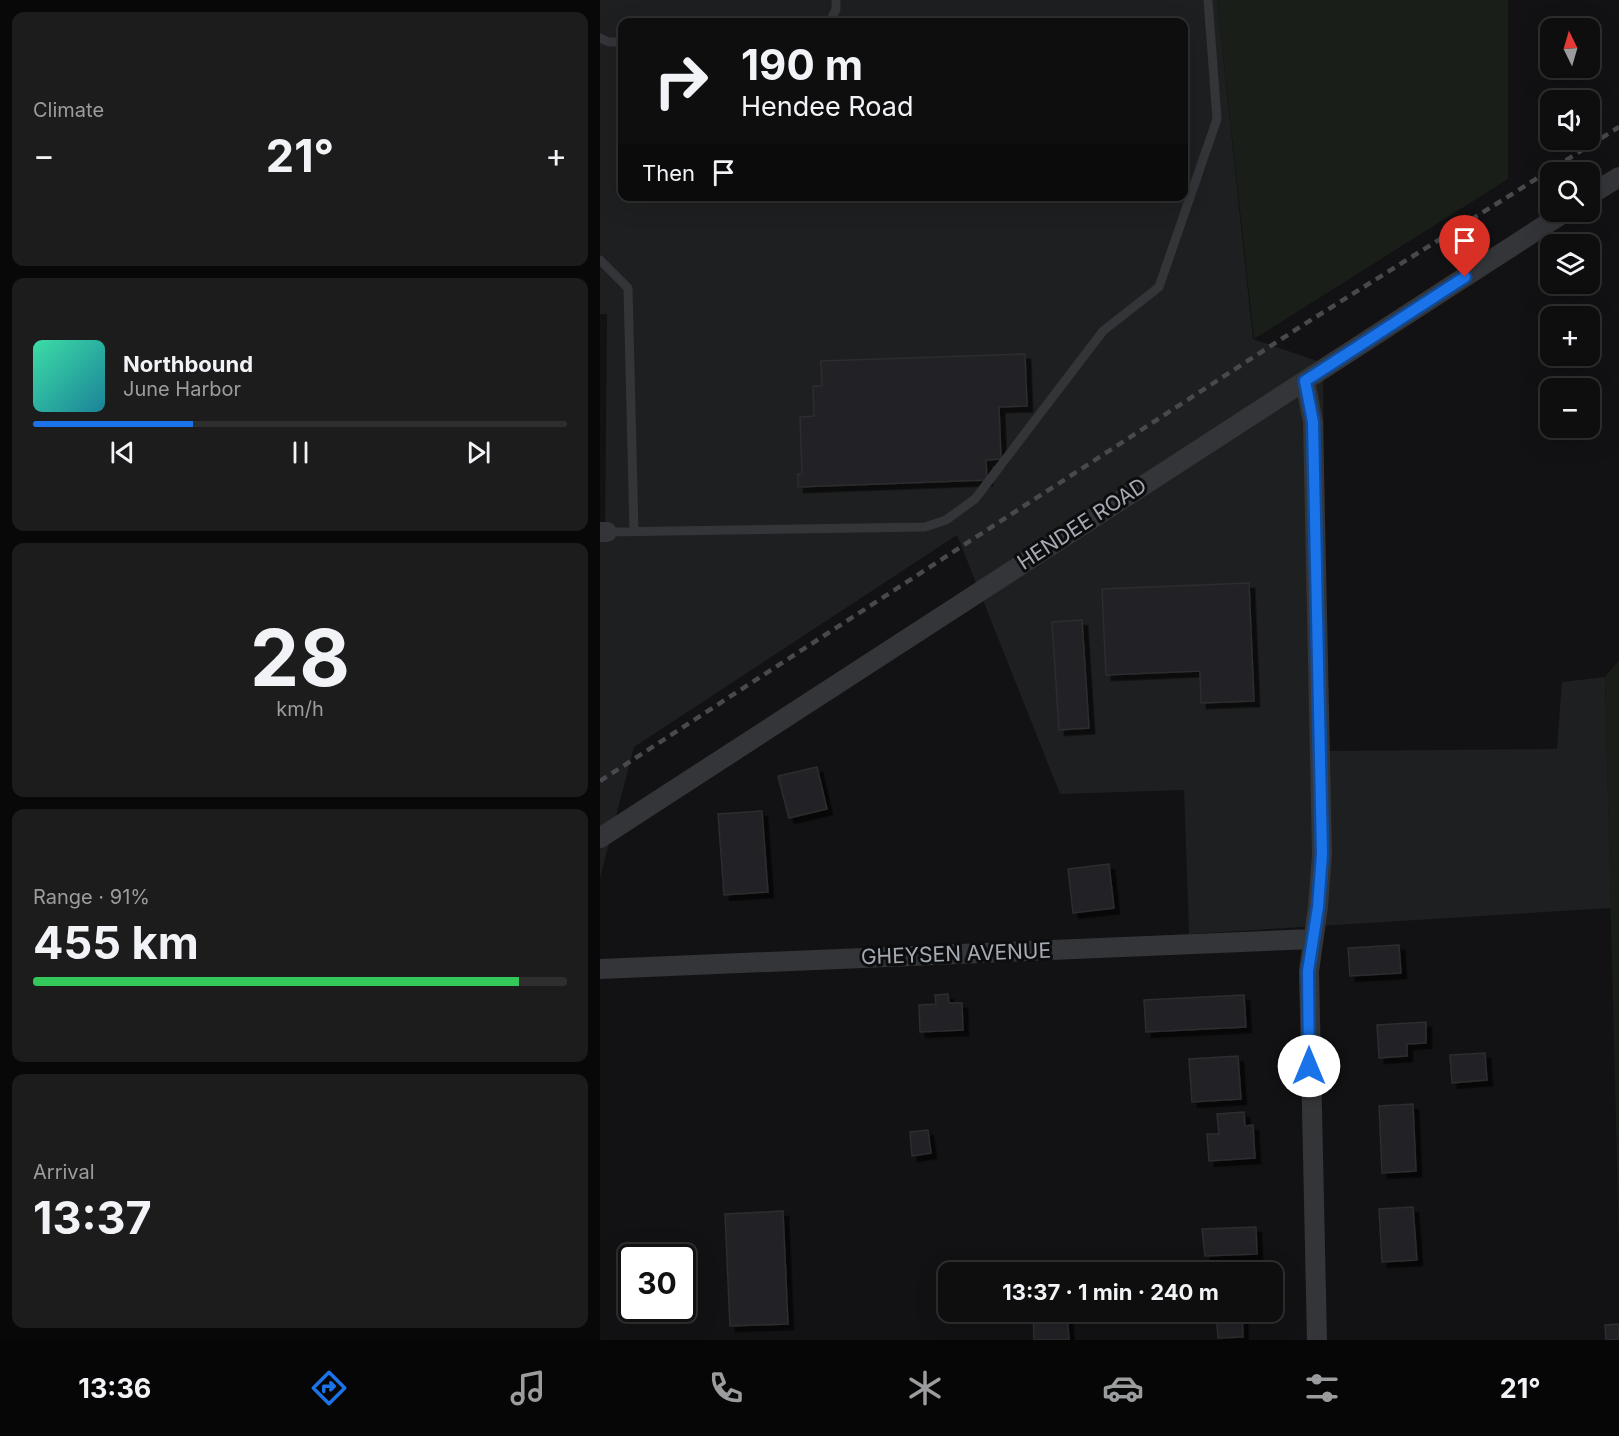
<!DOCTYPE html>
<html lang="en">
<head>
<meta charset="utf-8">
<style>
	body { margin:0; font-family:Inter,sans-serif; background:#1c1c1d; color:#f1f3f6; height:100vh; display:flex; flex-direction:column; font-size:22px; white-space:nowrap }
	* { box-sizing:border-box; margin:0 }
	p { font-size:20px; color:#9b9c9e }
	.icon { flex:none; width:33px; height:33px; fill:none; stroke:currentColor; stroke-width:2; stroke-linecap:round; stroke-linejoin:round }
	.map { position:relative; flex:1; overflow:hidden }
	.details { display:flex; flex-direction:column; gap:12px; padding:12px; background:#080808; width:600px }
	.details>* { flex:none }
	.banner { position:absolute; left:18px; top:18px; width:570px; height:183px; border-radius:12px; box-shadow:0 6px 24px #0002,0 0 0 2px #2e2e2f; background:#0e0e0f; color:#f1f3f6; overflow:hidden }
	.needle { width:39px; rotate:355deg }
	.buttons { position:absolute; left:940px; top:18px; display:grid; gap:12px }
	.buttons a { display:grid; place-items:center; width:60px; height:60px; border-radius:12px; background:#0e0e0f; box-shadow:0 6px 24px #0002,0 0 0 2px #2e2e2f; font-size:30px }
	.speed { position:absolute; left:18px; top:1244px; display:flex; gap:12px; font-size:30px; font-weight:700; text-align:center }
	.speed>* { display:grid; place-content:center; width:78px; height:78px; border-radius:50%; background:#0e0e0f; box-shadow:0 6px 24px #0002,0 0 0 2px #2e2e2f; line-height:1 }
	.speed .limit { border:3px solid #111; border-radius:9px; background:#fff; color:#111 }
	.pin { position:absolute; display:grid; place-items:center; width:51px; height:51px; color:#fff; margin:-62px -26px; border-radius:50% 50% 50% 0; rotate:-45deg; box-shadow:0 0 6px #0007 }
	.pin .icon { rotate:45deg }
	.me { position:absolute; width:66px; margin:-33px; rotate:0deg; stroke-linejoin:round; filter:drop-shadow(0 0 4px #0008) }
	.turn { display:flex; align-items:center; gap:21px; height:126px; padding:0 24px; font-size:27px }
	.turn .icon { width:78px; height:78px; stroke-width:2.5 }
	.turn b { display:block; font-size:42px; line-height:51px }
	.then { display:flex; align-items:center; height:57px; padding:0 24px; background:#0003; gap:12px; font-size:22px }
	.big { font-size:45px; font-weight:700; line-height:1.1 }
	.details .widget { flex:1; display:flex; flex-direction:column; justify-content:center; gap:9px; min-width:0; padding:0 21px; border-radius:12px; background:#1c1c1d }
	.details .dial { align-items:center; gap:0 }
	.dial b { font-size:78px; line-height:1 }
	.song { display:flex; align-items:center; gap:18px }
	.cover { width:72px; height:72px; border-radius:9px; background:linear-gradient(135deg,hsl(160 70% 55%),hsl(190 70% 35%)) }
	.played { height:6px; border-radius:3px; background:linear-gradient(90deg,#1a73e8 30%,#2e2e2f 30%) }
	.keys { display:flex; justify-content:space-around; direction:ltr }
	.heat { display:flex; justify-content:space-between; align-items:center; font-size:33px; direction:ltr }
	.charge { height:9px; border-radius:4px; background:linear-gradient(90deg,#34c759 91%,#2e2e2f 0) }
	.trip { position:absolute; left:338px; top:1262px; width:345px; height:60px; border-radius:12px; background:#0e0e0f; box-shadow:0 6px 24px #0002,0 0 0 2px #2e2e2f; font-weight:700; line-height:60px; text-align:center }
	.tab-bar { display:flex; height:96px; justify-content:space-around; align-items:center; background:#060606; color:#9b9c9e }
	.tab-bar .icon { width:42px; height:42px }
	.tab-bar .selected { color:#1a73e8 }
	.tab-bar b { font-size:27px; color:#f1f3f6 }
	main { display:flex; flex:1; min-height:0 }
	.map>svg:first-child { display:block }
	.built { fill:#1e1f20; fill-rule:evenodd }
	.green { fill:#191e19 }
	.building { fill:#222325; stroke:#2c2d2f; stroke-width:1.5; filter:url(#shadow) }
	.lines { fill:none; stroke-linecap:round; stroke-linejoin:round }
	.service { stroke:#343538; stroke-width:9 }
	.minor { stroke:#343538; stroke-width:20 }
	.rail { stroke:#47494d; stroke-width:4.5; stroke-dasharray:8 6; stroke-linecap:butt }
	.route-casing { stroke:#114b97; stroke-width:15 }
	.route { stroke:#1a73e8; stroke-width:10 }
	.labels { text-anchor:middle; stroke-width:6; stroke-linejoin:round; paint-order:stroke }
	.street-label { font-size:21px; fill:#a5abb3; stroke:#0d0d0f }
</style>
</head>
<body>
<main>
<section class="details">
<div class="widget"><p>Climate</p>
<div class="heat"><a>−</a><b class="big">21°</b><a>+</a></div>
</div>
<div class="widget">
<div class="song"><i class="cover"></i><div><b>Northbound</b><p>June Harbor</p></div></div>
<div class="played"></div>
<div class="keys"><svg class="icon" aria-label="previous" viewBox="0 0 24 24"><path d="M18 5L8 12l10 7zM5 5v14"/></svg><svg class="icon" aria-label="pause" viewBox="0 0 24 24"><path d="M8 5v14M16 5v14"/></svg><svg class="icon" aria-label="next" viewBox="0 0 24 24"><path d="M6 5l10 7-10 7zM19 5v14"/></svg></div>
</div>
<div class="widget dial"><b>28</b><p>km/h</p></div>
<div class="widget"><p>Range · 91%</p><b class="big">455 km</b><div class="charge"></div></div>
<div class="widget"><p>Arrival</p><b class="big">13:37</b></div>
</section>
<div class="map">
<svg width="1019" height="1340" viewBox="0 0 1019 1340">
	<defs>
		<filter id="shadow"><feDropShadow dx="5.5" dy="5.5" stdDeviation="0" flood-color="#0009"/></filter>
	</defs>
	<rect width="100%" height="100%" fill="#121214"/>
	<!-- built -->
	<path class="built" d="M0,0H617L653,339L723,363L727,751L957,749L962,682L1005,677L1011,908L589,934L584,790L460,794L357,535L34,747L0,878V534L5,533L7,314H0ZM22,22H584V196H22Z"/>
	<!-- green -->
	<path class="green" d="M617,0H908V179L654,339Z
		M1019,660V1247L1005,677Z"/>
	<!-- building -->
	<path class="building" d="M562,18L563,22H488Z
		M425,354L427,406L399,407L401,459L386,460L387,480L198,487V474H202L200,417L214,416L213,386H222L221,361Z
		M649,583L654,701L601,703L600,671L506,675L502,589Z
		M482,620L489,728L459,730L452,622Z
		M217,767L227,809L189,818L178,776Z
		M162,811L168,892L124,895L118,814Z
		M509,864L514,908L473,913L468,869Z
		M799,945L801,973L750,976L748,948Z
		M348,994L349,1003H362L363,1030L320,1032L319,1005L336,1004L335,995Z
		M644,995L646,1027L546,1032L544,1000Z
		M826,1022V1043L807,1044V1056L779,1058L777,1025Z
		M885,1053L887,1080L852,1083L850,1055Z
		M638,1056L641,1099L592,1102L589,1059Z
		M813,1104L816,1171L782,1173L779,1106Z
		M644,1112L645,1126L653,1125L655,1158L609,1161L607,1134H619L617,1114Z
		M328,1130L331,1153L312,1156L310,1132Z
		M813,1207L817,1260L782,1262L779,1209Z
		M183,1211L188,1324L130,1326L125,1214Z
		M656,1227L657,1254L605,1256L602,1229Z
		M433,1311H467L469,1340H434Z
		M616,1311H642L643,1337L618,1338Z
		M1019,1324V1340H1006L1005,1325Z"/>
	<g class="lines">
		<!-- service -->
		<path class="service" d="M230,22L236,9V0
			M0,38L9,42H22
			M0,260L28,288L34,531
			M7,532L325,527L346,520L375,499L503,331L559,287L617,119L608,0"/>
		<!-- minor -->
		<path class="minor" d="M990,195L1019,177
			M705,381L713,422L722,854L718,907L709,971L717,1340
			M0,532H7
			M0,838L965,212
			M0,969L713,939"/>
		<!-- rail -->
		<path class="rail" d="M0,781L703,325L1019,127"/>
	</g>
	<g class="lines">
		<!-- route casing -->
		<g class="route-casing">
			<path id="route" d="M709,1066L708,971L718,907L722,854L713,422L705,381L865,277"/>
		</g>
		<!-- route -->
		<use href="#route" class="route"/>
	</g>
	<g class="labels">
		<!-- street labels -->
		<g class="street-label">
			<text transform="translate(482 524) rotate(-33)" y="7">HENDEE ROAD</text>
			<text transform="translate(356 954) rotate(-2)" y="7">GHEYSEN AVENUE</text>
		</g>
	</g>
</svg>
<div class="buttons">
<a><svg class="needle" viewBox="-14 -14 28 28"><path d="M0-13l5 13h-10z" fill="#e53935"/><path d="M0 13l5-13h-10z" fill="#9b9c9e"/></svg></a>
<a><svg class="icon" aria-label="sound" viewBox="0 0 24 24"><path d="M4 9h4l5-4v14l-5-4H4zM17 9q2 3 0 6"/></svg></a>
<a><svg class="icon" aria-label="search" viewBox="0 0 24 24"><circle cx="10" cy="10" r="6"/><path d="M15 15l6 6"/></svg></a>
<a><svg class="icon" aria-label="layers" viewBox="0 0 24 24"><path d="M12 4l9 5-9 5-9-5zM3 14l9 5 9-5"/></svg></a>
<a>+</a>
<a>−</a>
</div>
<div class="speed"><div class="limit">30</div></div>
<div class="pin" style="left:865px;top:277px;background:#d93025"><svg class="icon" aria-label="arrive" viewBox="0 0 24 24"><path d="M6 21V4h12l-3 4 3 4H6"/></svg></div>
<svg class="me" style="left:709px;top:1066px" viewBox="-20 -20 40 40"><circle r="19" fill="#fff"/><path d="M0-13L10 11 0 6-10 11z" fill="#1a73e8"/></svg>
<div class="trip">13:37 · 1 min · 240 m</div>
<div class="banner">
<div class="turn"><svg class="icon" aria-label="right" viewBox="0 0 24 24"><path d="M7 20v-9h11M14 6l5 5-5 5"/></svg><div><b>190 m</b>Hendee Road</div></div>
<div class="then">Then<svg class="icon" aria-label="arrive" viewBox="0 0 24 24"><path d="M6 21V4h12l-3 4 3 4H6"/></svg></div>
</div>
</div>
</main>
<nav class="tab-bar">
<b>13:36</b>
<svg class="icon selected" aria-label="directions" viewBox="0 0 24 24"><path d="M12 3l9 9-9 9-9-9zM9 14v-3h6M13 9l2 2-2 2"/></svg>
<svg class="icon" aria-label="music" viewBox="0 0 24 24"><path d="M9 18V5l10-2v13"/><circle cx="6" cy="18" r="3"/><circle cx="16" cy="16" r="3"/></svg>
<svg class="icon" aria-label="phone" viewBox="0 0 24 24"><path d="M5 4h4l2 5-3 2q2 4 5 5l2-3 5 2v4C11 20 4 13 5 4z"/></svg>
<svg class="icon" aria-label="climate" viewBox="0 0 24 24"><path d="M12 3v18M4 7l16 10M4 17L20 7"/></svg>
<svg class="icon" aria-label="car" viewBox="0 0 24 24"><path d="M5 17H2v-5l4-1 3-4h7l3 4 3 1v5h-3M9 17h6M6 11h13"/><circle cx="7" cy="17" r="2"/><circle cx="17" cy="17" r="2"/></svg>
<svg class="icon" aria-label="filters" viewBox="0 0 24 24"><path d="M4 7h16M4 17h16"/><circle cx="9" cy="7" r="2"/><circle cx="15" cy="17" r="2"/></svg>
<b>21°</b>
</nav>
</body>
</html>
